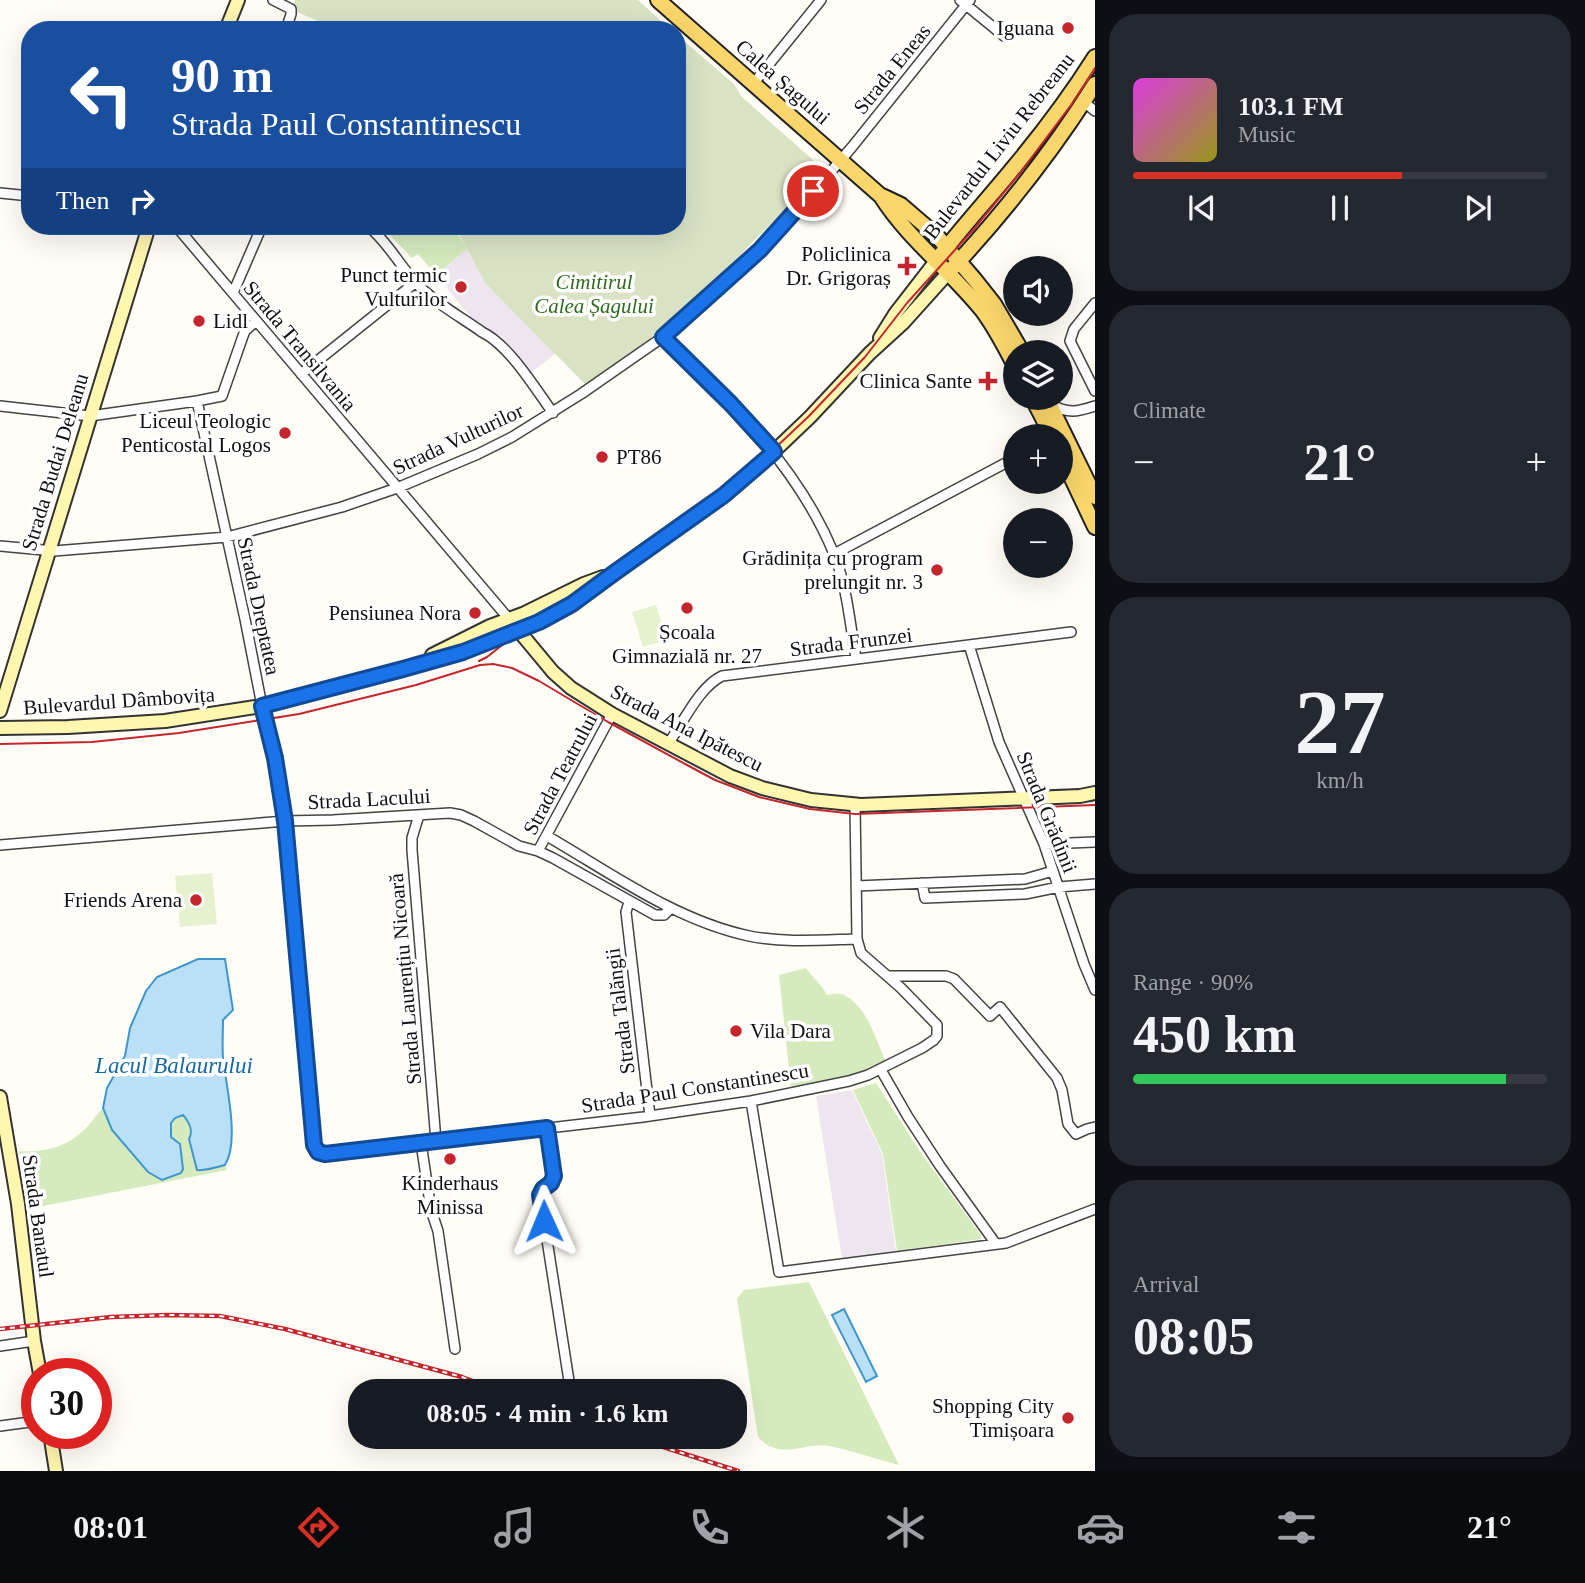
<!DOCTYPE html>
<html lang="en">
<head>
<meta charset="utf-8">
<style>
	body { margin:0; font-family:"Times New Roman",serif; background:#242831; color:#f1f3f6; height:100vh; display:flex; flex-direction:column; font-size:26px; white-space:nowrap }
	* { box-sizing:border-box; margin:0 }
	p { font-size:23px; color:#9ea1a6 }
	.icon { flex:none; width:38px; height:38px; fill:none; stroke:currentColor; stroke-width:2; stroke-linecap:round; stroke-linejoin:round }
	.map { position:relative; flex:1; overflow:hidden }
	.details { display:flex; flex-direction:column; gap:14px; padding:14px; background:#0d0f14; width:490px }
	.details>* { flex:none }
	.top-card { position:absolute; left:21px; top:21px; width:665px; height:214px; border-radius:28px; box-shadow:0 7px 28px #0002; background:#1a4fa0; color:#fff; overflow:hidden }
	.buttons { position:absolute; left:1003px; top:256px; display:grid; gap:14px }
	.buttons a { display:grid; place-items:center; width:70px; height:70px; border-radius:50%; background:#171b24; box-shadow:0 7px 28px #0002; font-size:35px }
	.speed { position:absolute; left:21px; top:1358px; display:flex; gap:14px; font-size:35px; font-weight:700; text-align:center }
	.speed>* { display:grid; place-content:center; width:91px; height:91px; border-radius:50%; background:#171b24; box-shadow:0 7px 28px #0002; line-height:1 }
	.speed .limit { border:10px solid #d22; background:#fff; color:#111 }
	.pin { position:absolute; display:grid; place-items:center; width:60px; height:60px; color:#fff; margin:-30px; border:4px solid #fff; border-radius:50%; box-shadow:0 2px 7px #0007 }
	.me { position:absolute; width:77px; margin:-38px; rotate:359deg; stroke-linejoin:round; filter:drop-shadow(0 0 5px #0008) }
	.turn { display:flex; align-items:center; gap:24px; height:147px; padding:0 35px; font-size:32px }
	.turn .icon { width:91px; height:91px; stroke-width:2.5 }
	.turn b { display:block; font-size:49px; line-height:60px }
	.then { display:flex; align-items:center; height:66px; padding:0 35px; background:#0003; gap:14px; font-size:26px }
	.big { font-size:52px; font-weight:800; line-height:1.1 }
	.details .card { flex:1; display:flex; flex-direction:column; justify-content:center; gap:10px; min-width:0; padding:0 24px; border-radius:28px; background:#242831 }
	.details .dial { align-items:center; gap:0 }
	.dial b { font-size:91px; line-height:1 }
	.song { display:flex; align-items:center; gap:21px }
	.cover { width:84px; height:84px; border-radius:10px; background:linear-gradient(135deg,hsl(300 70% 55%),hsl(60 70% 35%)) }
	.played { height:7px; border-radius:4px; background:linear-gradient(90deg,#d93025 65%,#363941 65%) }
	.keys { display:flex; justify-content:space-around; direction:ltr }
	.heat { display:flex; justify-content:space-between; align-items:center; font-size:38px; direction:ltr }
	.charge { height:10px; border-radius:5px; background:linear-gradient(90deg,#34c759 90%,#363941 0) }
	.trip { position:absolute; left:348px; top:1379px; width:399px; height:70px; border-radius:28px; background:#171b24; box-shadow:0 7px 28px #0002; font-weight:800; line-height:70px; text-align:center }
	.tabs { display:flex; height:112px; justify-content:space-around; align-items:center; background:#090b0e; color:#9ea1a6 }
	.tabs .icon { width:49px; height:49px }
	.tabs .active { color:#d93025 }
	.tabs b { font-size:32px; color:#f1f3f6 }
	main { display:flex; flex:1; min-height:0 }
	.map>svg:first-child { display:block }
	.industrial { fill:#eee6ef }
	.green { fill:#d5ebbd }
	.cemetery { fill:#d9e3c4 }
	.pitch { fill:#e6f2cf }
	.water { fill:#b9e0f7; stroke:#3f96cf; stroke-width:2 }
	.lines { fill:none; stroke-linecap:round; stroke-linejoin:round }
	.street-casing { stroke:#444; stroke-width:12 }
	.secondary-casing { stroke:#333; stroke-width:16 }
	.primary-casing { stroke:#222; stroke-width:18 }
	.street { stroke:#fff; stroke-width:9 }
	.secondary { stroke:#fff6b0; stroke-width:12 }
	.primary { stroke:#f9d66b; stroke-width:14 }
	.tram { stroke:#c4262e; stroke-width:2 }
	.rail-casing { stroke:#c4262e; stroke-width:4.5 }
	.rail { stroke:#fff; stroke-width:2; stroke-dasharray:5; stroke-linecap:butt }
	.route-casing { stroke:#114b97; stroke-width:18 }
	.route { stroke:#1a73e8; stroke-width:12 }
	.poi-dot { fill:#c4262e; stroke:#fff; stroke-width:2.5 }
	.labels { text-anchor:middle; stroke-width:7; stroke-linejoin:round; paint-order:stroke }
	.poi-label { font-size:21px; fill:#111; stroke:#fff; text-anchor:end }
	.street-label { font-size:21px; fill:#111; stroke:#fff }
	.park-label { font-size:21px; font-style:italic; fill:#2f6b1f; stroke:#fff }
	.water-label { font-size:23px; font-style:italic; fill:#1768a6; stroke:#fff }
</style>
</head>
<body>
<main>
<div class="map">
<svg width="1095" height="1471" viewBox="0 0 1095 1471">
	<rect width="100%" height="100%" fill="#fffdf5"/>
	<!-- industrial -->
	<path class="industrial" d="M467,249L485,283L556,353L531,373L502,337L474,321L436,275Z
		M852,1090L882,1154L896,1252L842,1259L816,1096Z"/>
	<!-- green -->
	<path class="green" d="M381,226H453L467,249L436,275L418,254L412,258Z
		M806,968C813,978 821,984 827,995C833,994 839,993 844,995C867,1006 876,1040 886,1062L863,1075L791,1088L779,975Z
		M876,1083L921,1153L981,1235V1239L897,1251L883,1154L853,1090Z
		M103,1108L112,1130L148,1172L183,1169L180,1144L171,1137V1123L175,1118L183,1115L190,1124L197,1170L202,1171L225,1165L227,1170L28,1209L19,1151C45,1153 67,1147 85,1129C92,1123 96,1114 103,1108Z
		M809,1282L899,1465C876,1459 853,1451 830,1446C805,1441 781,1462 758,1437L737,1299L744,1290Z"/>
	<!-- cemetery -->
	<path class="cemetery" d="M295,0H638L671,30H325L327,25L297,12V7L293,4Z
		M677,35L734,84L741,96L813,160V173L786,208L711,285L648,340L587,386L485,283L460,236L453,226H677Z"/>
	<!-- pitch -->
	<path class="pitch" d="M656,605L667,640L643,647L632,612Z
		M212,873L217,924L180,927L175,876Z"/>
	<!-- water -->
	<path class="water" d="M198,959H225L233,1010L223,1020C223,1032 222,1045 223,1058C226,1086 240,1141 225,1165C218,1167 204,1171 197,1170L189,1139C194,1130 189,1122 183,1115L175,1118L171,1123V1137L180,1144L183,1169L181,1173L162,1180L148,1172L112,1130L103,1108L107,1088L125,1056L130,1028L146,991L157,977Z
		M844,1309L877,1376L866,1382L832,1315Z"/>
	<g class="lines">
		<!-- street casing -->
		<g class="street-casing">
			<path id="street" d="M273,0L291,9V14L286,30
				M960,0L1004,36
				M753,84L821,0
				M1084,102L1095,111
				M0,193L30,196
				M176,226L509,619
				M368,226C388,242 399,265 417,284C435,303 461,317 482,332C509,345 535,388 553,413
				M233,293L262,226
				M1095,303L1074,329L1070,341L1095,391
				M663,337C730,402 798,466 834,554C847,586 850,624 856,658
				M301,374L416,282
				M197,401L245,619L262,706L275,758L285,821L314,1145L318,1152L325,1154L643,1117L751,1101L849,1081L868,1075L922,1048L934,1040L937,1036V1025L901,988L861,953L857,939L855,805
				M1050,404C1068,414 1077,412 1095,406
				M0,406L90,416L197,401L222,396L243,336L245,331L256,321
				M0,546L54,551L227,537L342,507L397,488L478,454L512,437L581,394L663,337L760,250L797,211L852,147L970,0
				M834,554L1015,458
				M969,645L999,742L1044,844L1084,964L1095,990
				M668,744C683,723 699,687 722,676L1071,632
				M419,815L412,838V850L436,1141
				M547,836C611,873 675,920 749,936C784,943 821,940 857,939
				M1044,844L1095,842
				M0,845L285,821L333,820L450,813L461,815L474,821L519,846L538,851L553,858L655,915H664L671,908
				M538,851L612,714
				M922,883L925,898L1025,894L1059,887L1095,884
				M856,886L1025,879L1053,871
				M629,902L626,912L650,1116
				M888,976H946L954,979L990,1016L1000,1007L1057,1078L1062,1090L1068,1124L1076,1134L1087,1129L1095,1127
				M881,1070L908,1117L940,1166L996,1244
				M751,1101L779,1272L1006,1243L1095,1209
				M547,1128C548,1138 556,1170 554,1178C551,1186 543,1187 540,1195L569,1381
				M421,1143L431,1210L438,1231L455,1349
				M0,1346L34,1341
				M0,1426L37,1421"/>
		</g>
		<!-- secondary casing -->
		<g class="secondary-casing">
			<path id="secondary" d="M226,30L238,0
				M880,338L895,314L936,261
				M509,619L553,672L571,688L612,714L730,776L762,788L811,800L861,805L1080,796L1095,793
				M432,655L490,626L525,613L584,584L603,577
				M0,711L149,226
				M0,728L68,727L165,721L262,706L403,669L463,652L539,622L572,604L657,543L724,495L767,458L810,417L870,353L904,322L948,273
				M0,1097L18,1204L34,1341L40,1374
				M50,1433L56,1471"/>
		</g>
		<!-- primary casing -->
		<g class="primary-casing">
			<path id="primary" d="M658,0L881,196C908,239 950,270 982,310C995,327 1005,347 1015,366
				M882,196L901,205L937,236L975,280L994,304L1022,352
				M936,261C961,228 989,198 1015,166C1044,131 1071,95 1095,57
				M948,273C1002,215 1053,151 1095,84
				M1032,397L1052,436
				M1046,397L1095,497
				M1060,453L1095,527"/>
		</g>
		<!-- street -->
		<use href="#street" class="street"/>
		<!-- secondary -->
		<use href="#secondary" class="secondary"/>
		<!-- primary -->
		<use href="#primary" class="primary"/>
		<!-- tram -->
		<path class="tram" d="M479,661L487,657L534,620L570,601L656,542L723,493L773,450L809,416L865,357L907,303L973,230L1020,173L1071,105L1095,68
			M0,744L92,742L179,733L299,714L416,685L480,665L493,664L512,668L539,681L608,722L687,765L715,780L759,797L810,809L855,814L1095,805"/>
		<!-- rail casing -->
		<g class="rail-casing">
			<path id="rail" d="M0,1329L111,1317L168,1315L220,1316L285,1329L462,1377L499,1391
				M632,1437L738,1471"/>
		</g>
		<!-- rail -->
		<use href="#rail" class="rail"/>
	</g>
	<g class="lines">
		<!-- route casing -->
		<g class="route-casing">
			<path id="route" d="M544,1221L540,1195L543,1189L551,1183L554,1176L547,1128L325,1154L318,1152L314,1145L285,821L275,758L262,706L403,669L463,652L539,622L572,604L614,573L724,495L767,458L774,452L773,450L731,404L663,337L760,250L813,191"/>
		</g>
		<!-- route -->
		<use href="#route" class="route"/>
	</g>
	<!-- markers -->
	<g class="poi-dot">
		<circle cx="1068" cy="28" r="7"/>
		<path d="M903.5 255.5h7v7h7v7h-7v7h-7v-7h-7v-7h7z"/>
		<circle cx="461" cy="287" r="7"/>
		<circle cx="199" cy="321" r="7"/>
		<path d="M984.5 370.5h7v7h7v7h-7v7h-7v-7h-7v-7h7z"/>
		<circle cx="285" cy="433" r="7"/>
		<circle cx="602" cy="457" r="7"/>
		<circle cx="937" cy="570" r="7"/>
		<circle cx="687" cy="608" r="7"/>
		<circle cx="475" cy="613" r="7"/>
		<circle cx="196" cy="900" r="7"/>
		<circle cx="736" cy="1031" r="7"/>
		<circle cx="450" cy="1159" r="7"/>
		<circle cx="1068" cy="1418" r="7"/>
	</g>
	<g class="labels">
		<!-- poi labels -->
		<g class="poi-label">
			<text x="1054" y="35">Iguana</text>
			<text x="891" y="261">Policlinica<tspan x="891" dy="24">Dr. Grigoraș</tspan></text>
			<text x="447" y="282">Punct termic<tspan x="447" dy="24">Vulturilor</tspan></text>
			<text x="213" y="328" text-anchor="start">Lidl</text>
			<text x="972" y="388">Clinica Sante</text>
			<text x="271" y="428">Liceul Teologic<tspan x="271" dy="24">Penticostal Logos</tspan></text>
			<text x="616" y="464" text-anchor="start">PT86</text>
			<text x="923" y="565">Grădinița cu program<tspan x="923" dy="24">prelungit nr. 3</tspan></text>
			<text x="461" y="620">Pensiunea Nora</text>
			<text x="687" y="639" text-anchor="middle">Școala<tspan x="687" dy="24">Gimnazială nr. 27</tspan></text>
			<text x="182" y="907">Friends Arena</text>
			<text x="750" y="1038" text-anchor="start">Vila Dara</text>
			<text x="450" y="1190" text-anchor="middle">Kinderhaus<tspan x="450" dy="24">Minissa</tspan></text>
			<text x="1054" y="1413">Shopping City<tspan x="1054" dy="24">Timișoara</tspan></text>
		</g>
		<!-- street labels -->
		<g class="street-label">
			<text transform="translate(892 69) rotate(-51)" y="7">Strada Eneas</text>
			<text transform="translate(783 82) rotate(41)" y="7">Calea Șagului</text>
			<text transform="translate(999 146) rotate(-52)" y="7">Bulevardul Liviu Rebreanu</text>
			<text transform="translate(300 346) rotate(50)" y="7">Strada Transilvania</text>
			<text transform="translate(458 439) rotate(-25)" y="7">Strada Vulturilor</text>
			<text transform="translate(55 462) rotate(-73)" y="7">Strada Budai Deleanu</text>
			<text transform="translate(259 606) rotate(78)" y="7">Strada Dreptatea</text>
			<text transform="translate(851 642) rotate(-7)" y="7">Strada Frunzei</text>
			<text transform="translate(119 701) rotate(-4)" y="7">Bulevardul Dâmbovița</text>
			<text transform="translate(687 728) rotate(27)" y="7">Strada Ana Ipătescu</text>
			<text transform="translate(560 774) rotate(-62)" y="7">Strada Teatrului</text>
			<text transform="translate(369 799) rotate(-3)" y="7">Strada Lacului</text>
			<text transform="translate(1047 812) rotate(68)" y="7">Strada Grădinii</text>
			<text transform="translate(405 979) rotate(-95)" y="7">Strada Laurențiu Nicoară</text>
			<text transform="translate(620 1011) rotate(-97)" y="7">Strada Talăngii</text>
			<text transform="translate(695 1088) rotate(-9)" y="7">Strada Paul Constantinescu</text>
			<text transform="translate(38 1216) rotate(82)" y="7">Strada Banatul</text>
		</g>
		<!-- park labels -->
		<g class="park-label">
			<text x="594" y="289">Cimitirul<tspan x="594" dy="24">Calea Șagului</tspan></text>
		</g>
		<!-- water labels -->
		<g class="water-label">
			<text x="174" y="1073">Lacul Balaurului</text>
		</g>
	</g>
</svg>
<div class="buttons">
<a><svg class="icon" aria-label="sound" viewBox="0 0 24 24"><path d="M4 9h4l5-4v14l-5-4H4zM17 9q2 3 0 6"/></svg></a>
<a><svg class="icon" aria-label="layers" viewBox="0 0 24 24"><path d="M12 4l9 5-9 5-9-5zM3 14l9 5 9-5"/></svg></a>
<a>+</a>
<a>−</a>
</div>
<div class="speed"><div class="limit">30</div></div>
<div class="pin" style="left:813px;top:191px;background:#d93025"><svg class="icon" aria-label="arrive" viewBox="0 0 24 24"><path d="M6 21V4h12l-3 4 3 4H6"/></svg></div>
<svg class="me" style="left:544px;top:1221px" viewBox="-20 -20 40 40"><path d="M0-17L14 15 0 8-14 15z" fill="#1a73e8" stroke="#fff" stroke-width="4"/></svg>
<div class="trip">08:05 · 4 min · 1.6 km</div>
<div class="top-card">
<div class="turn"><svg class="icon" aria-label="left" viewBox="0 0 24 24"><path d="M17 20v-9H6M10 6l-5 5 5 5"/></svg><div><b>90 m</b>Strada Paul Constantinescu</div></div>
<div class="then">Then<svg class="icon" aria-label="right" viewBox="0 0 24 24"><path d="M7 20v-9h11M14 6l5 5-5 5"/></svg></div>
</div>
</div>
<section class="details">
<div class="card">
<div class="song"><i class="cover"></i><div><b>103.1 FM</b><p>Music</p></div></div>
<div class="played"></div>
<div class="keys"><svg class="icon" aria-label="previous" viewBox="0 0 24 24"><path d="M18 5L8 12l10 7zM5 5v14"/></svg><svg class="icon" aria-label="pause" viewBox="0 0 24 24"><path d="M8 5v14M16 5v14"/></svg><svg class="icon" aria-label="next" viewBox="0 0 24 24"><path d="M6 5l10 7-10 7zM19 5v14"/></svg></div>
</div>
<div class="card"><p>Climate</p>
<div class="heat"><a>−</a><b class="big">21°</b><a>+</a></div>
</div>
<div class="card dial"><b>27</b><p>km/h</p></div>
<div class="card"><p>Range · 90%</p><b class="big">450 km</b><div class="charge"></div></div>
<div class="card"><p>Arrival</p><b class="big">08:05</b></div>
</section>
</main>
<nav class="tabs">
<b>08:01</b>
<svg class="icon active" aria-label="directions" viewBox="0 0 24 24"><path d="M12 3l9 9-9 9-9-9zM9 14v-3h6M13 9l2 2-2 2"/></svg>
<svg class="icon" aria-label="music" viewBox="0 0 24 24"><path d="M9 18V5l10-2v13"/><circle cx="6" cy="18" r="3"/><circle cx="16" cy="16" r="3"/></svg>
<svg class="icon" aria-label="phone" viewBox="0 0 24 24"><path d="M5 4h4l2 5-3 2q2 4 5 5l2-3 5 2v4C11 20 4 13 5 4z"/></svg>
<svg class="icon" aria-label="climate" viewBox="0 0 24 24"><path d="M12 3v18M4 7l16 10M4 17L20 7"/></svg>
<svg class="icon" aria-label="car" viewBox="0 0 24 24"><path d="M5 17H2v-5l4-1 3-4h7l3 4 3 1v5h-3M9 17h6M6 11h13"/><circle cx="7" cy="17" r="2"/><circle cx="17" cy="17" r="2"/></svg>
<svg class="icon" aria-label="filters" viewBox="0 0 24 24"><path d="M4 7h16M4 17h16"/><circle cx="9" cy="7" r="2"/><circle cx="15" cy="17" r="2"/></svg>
<b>21°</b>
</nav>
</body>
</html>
